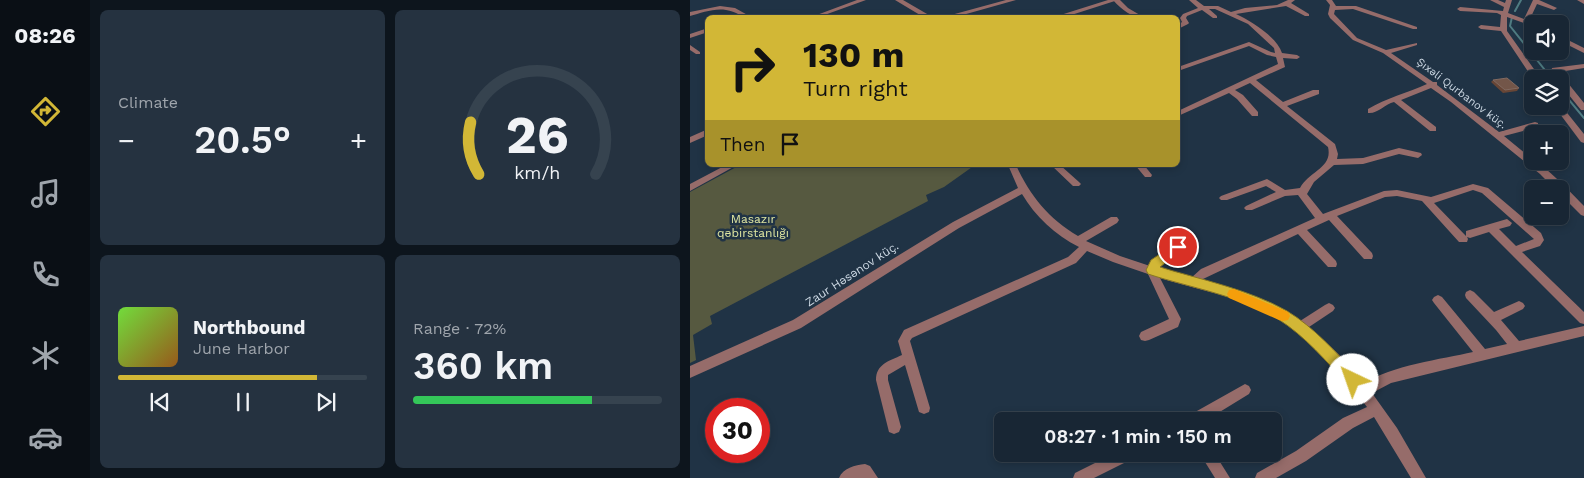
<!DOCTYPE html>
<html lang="en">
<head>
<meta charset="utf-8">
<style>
	body { margin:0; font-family:"Work Sans",sans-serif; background:#253240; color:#f1f3f6; height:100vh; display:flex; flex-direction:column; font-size:19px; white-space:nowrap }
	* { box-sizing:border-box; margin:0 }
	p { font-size:16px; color:#9fa5ac }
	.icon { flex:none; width:28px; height:28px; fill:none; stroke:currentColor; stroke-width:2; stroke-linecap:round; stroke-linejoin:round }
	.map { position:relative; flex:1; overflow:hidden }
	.side { display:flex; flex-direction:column; gap:10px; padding:10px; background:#0d151d; width:600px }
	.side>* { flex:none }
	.hud { position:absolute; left:15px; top:15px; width:475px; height:152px; border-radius:8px; box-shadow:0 2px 8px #0003,0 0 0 1px #36434f; background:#d2b736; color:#111; overflow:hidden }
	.controls { position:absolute; left:834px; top:15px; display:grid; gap:10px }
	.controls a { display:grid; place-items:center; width:45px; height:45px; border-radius:8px; background:#182634; box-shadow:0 2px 8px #0003,0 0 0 1px #36434f; font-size:25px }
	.speed { position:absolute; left:15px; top:398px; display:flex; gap:10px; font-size:25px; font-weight:700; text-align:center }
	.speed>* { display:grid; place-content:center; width:65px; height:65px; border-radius:50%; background:#182634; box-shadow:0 2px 8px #0003,0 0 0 1px #36434f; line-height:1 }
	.speed .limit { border:8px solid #d22; background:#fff; color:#111 }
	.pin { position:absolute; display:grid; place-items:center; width:42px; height:42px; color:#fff; margin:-21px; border:2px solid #fff; border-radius:50%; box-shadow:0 1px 5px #0007 }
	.me { position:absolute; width:55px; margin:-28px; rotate:318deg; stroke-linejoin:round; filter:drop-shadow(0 0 4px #0008) }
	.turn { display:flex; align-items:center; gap:18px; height:105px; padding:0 15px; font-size:22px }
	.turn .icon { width:65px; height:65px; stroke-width:2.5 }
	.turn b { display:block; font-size:35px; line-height:42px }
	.then { display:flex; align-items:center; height:48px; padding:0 15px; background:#0003; gap:10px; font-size:19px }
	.big { font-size:38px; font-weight:600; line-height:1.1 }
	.side .widget { flex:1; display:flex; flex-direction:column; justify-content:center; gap:8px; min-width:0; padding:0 18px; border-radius:8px; background:#253240 }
	.side .dial { align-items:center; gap:0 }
	.dial svg { height:130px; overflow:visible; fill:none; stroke:#36434f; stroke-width:7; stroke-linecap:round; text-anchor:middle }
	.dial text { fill:#f1f3f6; stroke:none }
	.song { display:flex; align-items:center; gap:15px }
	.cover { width:60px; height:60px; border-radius:8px; background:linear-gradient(135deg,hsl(100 70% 55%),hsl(30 70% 35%)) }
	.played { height:5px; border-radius:2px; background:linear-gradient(90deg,#d2b736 80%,#36434f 80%) }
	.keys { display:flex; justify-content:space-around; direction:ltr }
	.heat { display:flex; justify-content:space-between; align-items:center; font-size:28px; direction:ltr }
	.charge { height:8px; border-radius:4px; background:linear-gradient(90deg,#34c759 72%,#36434f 0) }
	.side .tiles { flex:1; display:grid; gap:10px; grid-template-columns:repeat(2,1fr) }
	.trip { position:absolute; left:304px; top:412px; width:288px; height:50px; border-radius:8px; background:#182634; box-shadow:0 2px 8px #0003,0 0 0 1px #36434f; font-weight:600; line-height:50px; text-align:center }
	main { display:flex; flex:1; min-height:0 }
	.dock { display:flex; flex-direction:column; width:90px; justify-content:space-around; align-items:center; background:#0a0f15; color:#9fa5ac }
	.dock .icon { width:35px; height:35px }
	.dock .current { color:#d2b736 }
	.dock b { font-size:22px; color:#f1f3f6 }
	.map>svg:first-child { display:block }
	.green { fill:#565940 }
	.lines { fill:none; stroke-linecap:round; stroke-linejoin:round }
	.stream { stroke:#4f7c82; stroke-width:2 }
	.minor { fill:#966c6a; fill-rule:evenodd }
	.tertiary { fill:#966c6a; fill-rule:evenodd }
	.wall { fill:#684636 }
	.building { fill:#735649; stroke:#816a61 }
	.route { fill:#d2b736; stroke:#887723 }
	.slow { fill:#f59e0b }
	.labels { text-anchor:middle; stroke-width:5; stroke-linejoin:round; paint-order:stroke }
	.far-street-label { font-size:11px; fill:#cdd9e4; stroke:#203345 }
	.park-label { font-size:12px; fill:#dfe6a1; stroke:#203345 }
	.street-label { font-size:12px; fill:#cdd9e4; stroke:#203345 }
</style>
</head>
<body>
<main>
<nav class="dock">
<b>08:26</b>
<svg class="icon current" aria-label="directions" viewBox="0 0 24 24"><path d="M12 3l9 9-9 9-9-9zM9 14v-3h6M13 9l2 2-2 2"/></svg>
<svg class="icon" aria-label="music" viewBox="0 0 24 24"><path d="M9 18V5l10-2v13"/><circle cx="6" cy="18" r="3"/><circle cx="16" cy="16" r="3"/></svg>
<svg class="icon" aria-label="phone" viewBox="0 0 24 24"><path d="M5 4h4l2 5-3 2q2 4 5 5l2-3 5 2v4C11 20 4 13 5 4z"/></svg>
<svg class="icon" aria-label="climate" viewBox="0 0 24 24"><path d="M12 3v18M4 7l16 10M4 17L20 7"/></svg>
<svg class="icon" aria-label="car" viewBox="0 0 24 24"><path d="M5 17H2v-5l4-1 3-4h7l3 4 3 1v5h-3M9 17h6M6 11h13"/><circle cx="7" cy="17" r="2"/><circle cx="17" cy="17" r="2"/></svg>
</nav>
<section class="side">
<div class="tiles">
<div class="widget"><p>Climate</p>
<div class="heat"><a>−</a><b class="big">20.5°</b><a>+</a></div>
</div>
<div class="widget dial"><svg viewBox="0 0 100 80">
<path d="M14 69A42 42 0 1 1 86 69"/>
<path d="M14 69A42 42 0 0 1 9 37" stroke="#d2b736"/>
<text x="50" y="56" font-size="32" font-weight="700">26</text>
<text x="50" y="72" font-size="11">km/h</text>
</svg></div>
<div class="widget">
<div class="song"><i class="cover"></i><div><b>Northbound</b><p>June Harbor</p></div></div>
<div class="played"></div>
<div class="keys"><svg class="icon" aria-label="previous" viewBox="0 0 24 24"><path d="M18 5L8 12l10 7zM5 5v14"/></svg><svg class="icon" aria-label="pause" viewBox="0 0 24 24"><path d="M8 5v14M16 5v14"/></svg><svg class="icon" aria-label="next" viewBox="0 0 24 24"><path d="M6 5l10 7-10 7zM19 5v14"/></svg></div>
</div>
<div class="widget"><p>Range · 72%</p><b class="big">360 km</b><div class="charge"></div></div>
</div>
</section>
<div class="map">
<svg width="894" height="478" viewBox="0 0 894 478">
	<rect width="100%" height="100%" fill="#203345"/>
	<!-- green -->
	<path class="green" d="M50,165H285L254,187L236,195L238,201L20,316L22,324L3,335L6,360L0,363V192Z"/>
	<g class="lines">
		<!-- stream -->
		<path class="stream" d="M825,11L831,0
			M822,17L820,26L862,79
			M870,89L894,118"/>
		<!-- minor -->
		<path class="minor" d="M167,0H176L129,17L124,16Z
			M316,0H326L262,18H250Z
			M423,0H430L438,8L455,18C442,18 432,10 423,0Z
			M499,0H506L514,6H528L541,12L555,8L587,5L598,0H605L601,3L619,14V16H615L596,6L546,14C561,21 587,37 592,53L607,55L610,57L607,59L593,58L595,67L566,80L593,102L623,90H629V94L597,106L645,144L648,154L647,159L673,158L709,148L731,153L732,155L728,158L709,154L673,164L644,165L624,182L617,194L633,214L694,191L707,190L741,197L783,184L798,188L851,233L854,240L850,246L832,252L894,312V324L890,323L799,232L780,238L777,237L778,239L777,242H769L732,201L707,196L695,197L647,216L682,253L683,256L682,259H674L639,220L617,230L646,261L647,264L646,267H638L608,234L513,279L511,281C547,289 580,301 610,321L635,305L639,303L643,305L645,308L643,311L619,327L656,361L675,383C700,366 752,359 783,352L744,303L742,300L744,297L748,295L752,297L795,349L817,344L806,330L776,298L775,295L776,292L780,290L784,292L804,312L829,301L833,303L835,306L833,309L811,320L829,341L894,326V336L701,383L682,393L707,428L736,478H721L684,417L663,428L616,461L586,478H565L567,473L606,451L653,418L677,407C645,364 609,324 558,304C529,293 499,287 470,278L491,319L488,327L459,340L455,341L451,340L449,336L451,332L479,319L458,274L423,262L397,251L386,263L222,338L220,341L240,408L239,412L234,414L229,412L215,365L198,375V380L211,427L209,432L204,434L199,432L186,380C186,364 199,361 212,355L208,341L214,330L378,257L389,247C365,235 345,216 332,194L269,228L111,328L0,378V366L103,320L263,222L328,188L318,165H326C340,196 359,219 388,236L421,217H427L429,220L427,223L396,241L430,256L460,266C465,257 481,241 492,244L493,247L492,250L475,262L469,269L501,278L511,269L625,218L608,195L595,196L562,210H556L554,208L556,206L586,192L576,186L537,200H531L529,198L531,196L577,179L595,190L610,188C619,171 643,168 638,147L560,83L545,90L553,95L568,112V116H562L547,99L539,93L488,116V111L588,64L586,57L577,55L559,46L488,71V67L559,42L581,52L585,53L584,48L558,24L525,9H519L527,16V18H523L512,10L497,16L496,18L499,23L498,24L488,29V25L492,22L490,18L493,14L508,8ZM783,190L792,193L844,239L826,246L809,229L820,226L822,223L817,219L776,231V236L744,203Z
			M636,0H642L646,6H666L727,27V29H723L663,9L645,10L644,14L667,38L696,50L727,43V45L701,53L743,82H747V85L809,132L845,122L848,123V127L814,136L842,159V161C854,163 884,196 894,206V216L891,215L870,194V189H865L850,174L761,102L741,88L711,100L746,127V131H740L704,102C695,104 688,114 678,113V109C696,98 717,93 737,84L693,53L663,40L640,18L638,14L640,5Z
			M800,0H808L815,3L816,0H822L818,13L834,19L843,0H849L867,8L864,10L847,4L839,21L845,24H842V26L817,17V31L851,79H843L811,31L791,29L788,27L791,25L810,27L811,15L807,13L770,11L767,9L770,7L813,11L814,7Z
			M887,0H894V4Z
			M30,6L45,8L63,18C52,18 46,11 36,10C24,8 11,13 0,16V12Z
			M18,28V32L0,38V34Z
			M870,36L894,48V53L870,41Z
			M0,45L10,52V54H6L0,50Z
			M894,64V68L869,72L894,103V110H891L870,84V79H866L861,73L862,68Z
			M870,104L894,134V143L891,142L864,106H870Z
			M18,129V135L0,143V137Z
			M36,165H47L0,191V184Z
			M361,165H370L389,182L391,184L389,186H383Z
			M445,165H454L462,175L461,177H455Z
			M555,384L559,386L561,390L559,394L515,421H497L498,416Z
			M423,454H444L442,459L404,478H383L385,473Z
			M510,454H525L540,478H525Z
			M175,464L180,466L188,478H149C153,468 165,465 175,464Z"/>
		<!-- tertiary -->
		<path class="tertiary" d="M205,0H213L244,18H235Z
			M418,0H428L372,18H361Z"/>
	</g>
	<!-- wall -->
	<path class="wall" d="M803,80L829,88L827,91L813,93L801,82Z"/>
	<!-- building -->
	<path class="building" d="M817,78L829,88L815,90L803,80Z"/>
	<!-- route -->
	<path class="route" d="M488,242L492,244L494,247L492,250L470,267C512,280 558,289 597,311C624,327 646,353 668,375L670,380L668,385L663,387L658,385C637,362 615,336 588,319C548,295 501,288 458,274L456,270L461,260Z"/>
	<!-- slow -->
	<path class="slow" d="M544,289L598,312L600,316L598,320L593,321L589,320L539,298L537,294L539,290Z"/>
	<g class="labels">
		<!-- far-street labels -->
		<g class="far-street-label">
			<text transform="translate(772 93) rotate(37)" y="4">Şıxəli Qurbanov küç.</text>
		</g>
		<!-- park labels -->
		<g class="park-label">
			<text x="63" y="223">Masazır<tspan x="63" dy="14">qəbirstanlığı</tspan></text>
		</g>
		<!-- street labels -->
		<g class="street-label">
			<text transform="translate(162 274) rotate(-33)" y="4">Zaur Həsənov küç.</text>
		</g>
	</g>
</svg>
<div class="controls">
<a><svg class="icon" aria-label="sound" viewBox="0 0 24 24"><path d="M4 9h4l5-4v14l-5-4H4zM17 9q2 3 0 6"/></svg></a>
<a><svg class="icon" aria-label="layers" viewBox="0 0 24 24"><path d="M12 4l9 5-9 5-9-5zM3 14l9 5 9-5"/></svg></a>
<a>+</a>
<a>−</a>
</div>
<div class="speed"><div class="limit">30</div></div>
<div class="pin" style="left:488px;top:247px;background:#d93025"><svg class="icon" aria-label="arrive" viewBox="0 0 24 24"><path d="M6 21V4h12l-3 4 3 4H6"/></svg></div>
<svg class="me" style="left:663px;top:380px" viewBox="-20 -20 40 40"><circle r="19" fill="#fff"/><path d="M0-13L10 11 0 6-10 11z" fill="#d2b736"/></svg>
<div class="trip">08:27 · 1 min · 150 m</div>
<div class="hud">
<div class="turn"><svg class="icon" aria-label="right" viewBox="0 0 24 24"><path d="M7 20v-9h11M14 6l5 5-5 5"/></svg><div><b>130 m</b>Turn right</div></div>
<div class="then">Then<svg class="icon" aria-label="arrive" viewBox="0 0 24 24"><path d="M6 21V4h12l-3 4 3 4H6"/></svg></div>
</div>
</div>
</main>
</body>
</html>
